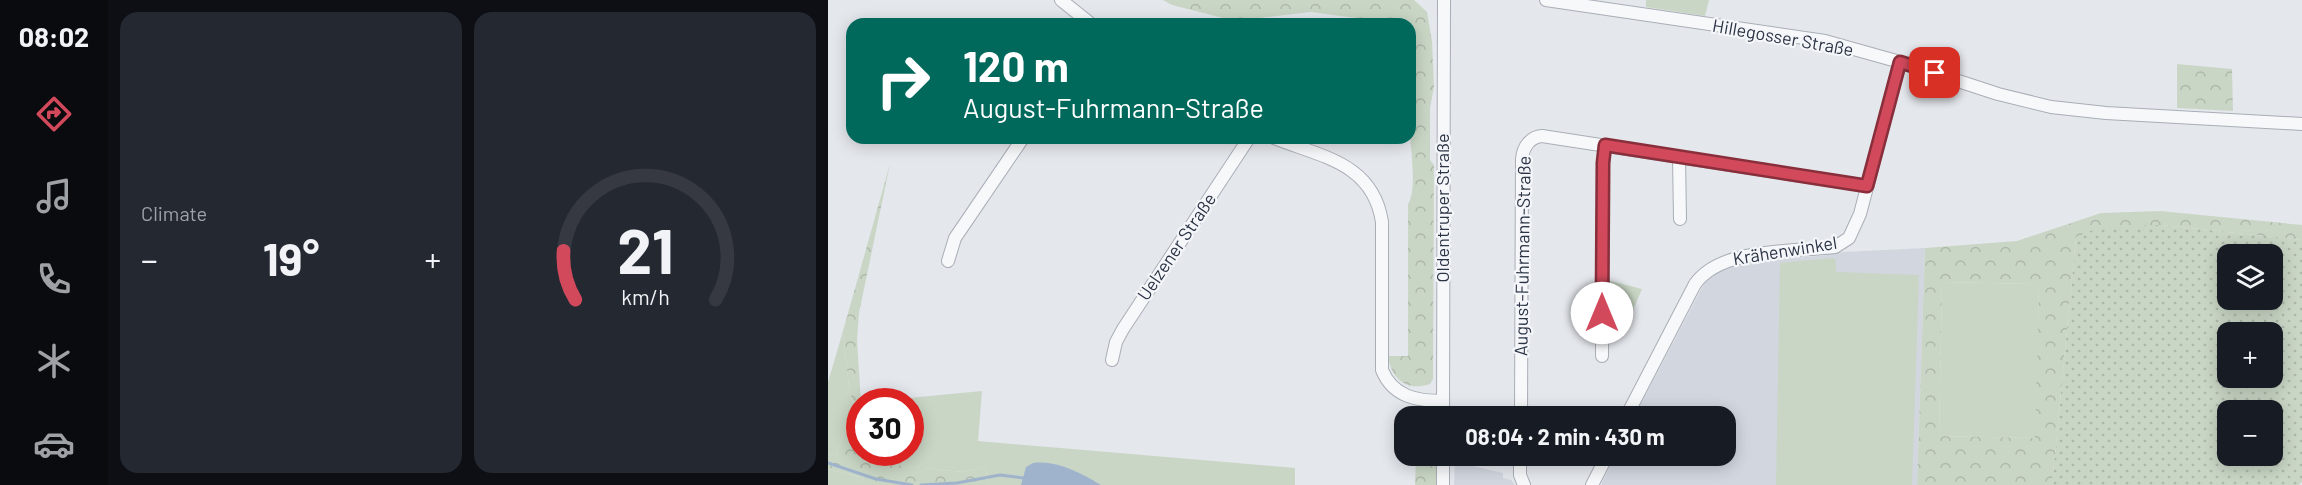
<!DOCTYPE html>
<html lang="en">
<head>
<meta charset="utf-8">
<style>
	body { margin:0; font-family:Barlow,sans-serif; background:#242831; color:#f1f3f6; height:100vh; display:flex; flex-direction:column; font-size:22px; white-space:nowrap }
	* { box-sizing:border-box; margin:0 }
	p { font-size:20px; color:#9ea1a6 }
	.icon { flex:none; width:33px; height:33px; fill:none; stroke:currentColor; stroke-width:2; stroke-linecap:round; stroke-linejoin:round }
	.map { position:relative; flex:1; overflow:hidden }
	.drawer { display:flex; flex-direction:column; gap:12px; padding:12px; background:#0d0f14; width:720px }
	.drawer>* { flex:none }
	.guide { position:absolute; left:18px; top:18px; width:570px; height:126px; border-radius:18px; box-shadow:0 3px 15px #0003; background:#00695c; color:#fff; overflow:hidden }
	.fabs { position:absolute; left:1389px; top:244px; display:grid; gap:12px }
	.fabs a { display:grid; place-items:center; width:66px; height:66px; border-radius:12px; background:#171b24; box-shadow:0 3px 15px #0003; font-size:30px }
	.speed { position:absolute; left:18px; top:388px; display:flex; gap:12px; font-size:30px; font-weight:700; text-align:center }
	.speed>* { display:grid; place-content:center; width:78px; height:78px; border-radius:50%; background:#171b24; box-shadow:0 3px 15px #0003; line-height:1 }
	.speed .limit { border:9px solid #d22; background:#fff; color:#111 }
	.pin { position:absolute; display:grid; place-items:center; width:51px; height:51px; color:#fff; margin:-26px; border-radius:12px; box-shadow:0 3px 9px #0006 }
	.me { position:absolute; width:66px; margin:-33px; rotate:0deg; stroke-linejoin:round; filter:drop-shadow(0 0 4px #0008) }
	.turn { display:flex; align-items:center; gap:21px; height:126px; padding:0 18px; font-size:27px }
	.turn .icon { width:78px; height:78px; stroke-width:2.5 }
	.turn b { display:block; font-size:42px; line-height:51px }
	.big { font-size:45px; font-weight:700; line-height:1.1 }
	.drawer .card { flex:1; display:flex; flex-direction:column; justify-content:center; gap:9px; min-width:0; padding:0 21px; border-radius:18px; background:#242831 }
	.drawer .dial { align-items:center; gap:0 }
	.dial svg { height:156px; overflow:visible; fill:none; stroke:#363941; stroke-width:7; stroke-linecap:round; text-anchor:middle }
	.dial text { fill:#f1f3f6; stroke:none }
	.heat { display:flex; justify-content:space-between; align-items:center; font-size:33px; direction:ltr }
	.drawer .tiles { flex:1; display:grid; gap:12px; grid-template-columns:repeat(2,1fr) }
	.trip { position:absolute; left:566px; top:406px; width:342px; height:60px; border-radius:18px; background:#171b24; box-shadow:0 3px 15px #0003; font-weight:700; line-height:60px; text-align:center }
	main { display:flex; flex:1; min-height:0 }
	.dock { display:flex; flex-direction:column; width:108px; justify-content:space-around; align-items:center; background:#090b0e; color:#9ea1a6 }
	.dock .icon { width:42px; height:42px }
	.dock .on { color:#d1495b }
	.dock b { font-size:27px; color:#f1f3f6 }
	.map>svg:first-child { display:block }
	.built { fill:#d2d6de }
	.green { fill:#c9d6c5 }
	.forest { fill:url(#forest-crowns); fill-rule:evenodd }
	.garden { fill:url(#garden-dots); fill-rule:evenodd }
	.water { fill:#9fb4cc }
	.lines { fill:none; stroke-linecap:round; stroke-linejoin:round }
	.stream { stroke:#9fb4cc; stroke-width:3 }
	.minor-casing { stroke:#a9aeb7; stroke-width:14 }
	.minor { stroke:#f7f8fa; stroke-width:12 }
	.route-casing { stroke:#882f3b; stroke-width:15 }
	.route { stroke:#d1495b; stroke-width:10 }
	.labels { text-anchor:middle; stroke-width:4.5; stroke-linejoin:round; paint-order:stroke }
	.street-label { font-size:18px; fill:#2b3445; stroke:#f4f6f9 }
</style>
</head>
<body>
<main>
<nav class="dock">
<b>08:02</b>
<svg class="icon on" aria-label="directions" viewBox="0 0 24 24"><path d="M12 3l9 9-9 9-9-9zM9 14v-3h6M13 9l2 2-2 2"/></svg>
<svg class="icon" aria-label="music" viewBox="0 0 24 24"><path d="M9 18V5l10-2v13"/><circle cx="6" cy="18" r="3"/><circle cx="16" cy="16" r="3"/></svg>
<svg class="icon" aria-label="phone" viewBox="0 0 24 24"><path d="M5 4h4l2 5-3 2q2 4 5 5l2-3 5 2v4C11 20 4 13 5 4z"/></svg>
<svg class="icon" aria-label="climate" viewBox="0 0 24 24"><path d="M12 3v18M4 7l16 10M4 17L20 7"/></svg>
<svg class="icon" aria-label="car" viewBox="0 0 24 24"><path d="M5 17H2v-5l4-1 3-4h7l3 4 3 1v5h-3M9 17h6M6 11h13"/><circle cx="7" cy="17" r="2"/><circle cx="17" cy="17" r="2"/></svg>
</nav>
<section class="drawer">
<div class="tiles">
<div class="card"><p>Climate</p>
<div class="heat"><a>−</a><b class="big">19°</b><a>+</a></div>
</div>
<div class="card dial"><svg viewBox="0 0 100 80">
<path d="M14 69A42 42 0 1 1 86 69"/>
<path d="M14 69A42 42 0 0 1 8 44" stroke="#d1495b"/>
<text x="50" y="56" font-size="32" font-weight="700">21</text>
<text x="50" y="72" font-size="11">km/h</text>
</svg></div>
</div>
</section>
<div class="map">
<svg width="1474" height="485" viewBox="0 0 1474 485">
	<defs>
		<pattern id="forest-crowns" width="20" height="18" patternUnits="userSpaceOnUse" patternTransform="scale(1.5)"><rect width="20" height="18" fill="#c9d6c5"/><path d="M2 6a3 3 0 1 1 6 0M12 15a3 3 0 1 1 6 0" fill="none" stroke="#adb8ab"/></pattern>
		<pattern id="garden-dots" width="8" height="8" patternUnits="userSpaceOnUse" patternTransform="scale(1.5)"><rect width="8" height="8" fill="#c9d6c5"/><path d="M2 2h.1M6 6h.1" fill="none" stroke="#adb8ab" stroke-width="1.8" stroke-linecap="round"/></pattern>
	</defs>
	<rect width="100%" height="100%" fill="#e4e7ec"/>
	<!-- built -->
	<path class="built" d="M1097,248L1089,485H773L787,456H897V417H806L876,284L884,276L895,269L919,262L1001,255L1015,252Z
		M627,462L675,473V478L683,480L687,485H626Z"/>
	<!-- green -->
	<path class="green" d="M818,0H881L877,16L818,7Z
		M1005,258L1008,261V272L1091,275L1084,485H948L952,263Z
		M779,280L814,289L802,317L799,326L779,322Z
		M1114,282L1211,284L1208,438L1111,436Z
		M15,331L21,388L31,428L16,432L8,455L0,454V382Z
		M154,391L150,441L467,468V485H161L157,467L135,472L125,471L48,463L46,453H82V402H39Z
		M0,469L36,478L34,481L26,483L25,485H0Z"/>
	<!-- forest -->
	<path class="forest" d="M335,0H586L599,12L604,41L606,87L602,108V160L606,165L605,379L602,384C579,392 563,379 560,356H580V204C589,190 583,152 582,135C581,98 582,61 582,24H534L528,18L483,12L407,21L344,5Z
		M1349,64L1404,69L1405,111L1349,108Z
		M62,164L31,313L29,340L33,402L31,427L21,388L15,331Z
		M1332,211L1474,225V240L1334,225L1248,237L1224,485H1089L1097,248L1189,241L1273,213ZM1114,282L1211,284L1207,438L1111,436Z
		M31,427L32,453H46L49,463L125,471L135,472L157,467L161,485H25V483L34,481L36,478L0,469V454L8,455L16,432Z
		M588,456H604V465L608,466V485H587Z"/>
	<!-- garden -->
	<path class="garden" d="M1334,225L1474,240V482L1471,485H1224L1248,237L1272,227ZM1400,255H1444V300H1400ZM1400,333H1444V378H1400ZM1400,411H1444V456H1400Z"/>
	<!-- water -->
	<path class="water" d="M205,463C230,460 252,473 273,485H193L198,467Z"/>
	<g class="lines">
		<!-- stream -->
		<path class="stream" d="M0,463L48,479L84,485
			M93,485L129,483L172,475L195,478"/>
		<!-- minor casing -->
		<g class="minor-casing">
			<path id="minor" d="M233,0L263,24
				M718,0L997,41L1072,62L1170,94L1223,107L1278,113L1474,124
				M446,138C494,157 545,163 554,222V370C565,397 589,401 615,401
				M851,157L852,219
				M120,261L127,238L195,138
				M774,356L775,163L777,145
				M284,360L288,342L295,329L421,138
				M615,417L616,0
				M693,417L694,159C695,147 702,137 714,136L1039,186
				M798,417L867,284C893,247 966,252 1007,247L1021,238L1032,214L1072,62
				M692,456V475L696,485
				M615,485V456
				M764,485L779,456"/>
		</g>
		<!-- minor -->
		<use href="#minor" class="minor"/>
	</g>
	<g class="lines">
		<!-- route casing -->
		<g class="route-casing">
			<path id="route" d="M774,313L775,163L777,145L1039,186L1072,62L1107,73"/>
		</g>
		<!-- route -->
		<use href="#route" class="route"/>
	</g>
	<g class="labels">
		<!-- street labels -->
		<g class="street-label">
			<text transform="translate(955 38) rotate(10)" y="6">Hillegosser Straße</text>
			<text transform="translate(615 208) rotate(-90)" y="6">Oldentruper Straße</text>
			<text transform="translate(349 247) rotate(-56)" y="6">Uelzener Straße</text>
			<text transform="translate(957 251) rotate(-9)" y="6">Krähenwinkel</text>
			<text transform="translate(695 256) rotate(-89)" y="6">August-Fuhrmann-Straße</text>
		</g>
	</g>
</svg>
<div class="fabs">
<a><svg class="icon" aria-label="layers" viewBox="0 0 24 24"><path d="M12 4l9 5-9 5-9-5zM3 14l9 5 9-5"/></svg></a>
<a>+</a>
<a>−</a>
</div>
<div class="speed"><div class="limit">30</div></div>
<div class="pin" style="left:1107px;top:73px;background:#d93025"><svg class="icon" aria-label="arrive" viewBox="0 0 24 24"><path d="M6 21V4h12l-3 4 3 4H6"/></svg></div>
<svg class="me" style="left:774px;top:313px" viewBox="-20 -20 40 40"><circle r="19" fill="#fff"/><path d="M0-13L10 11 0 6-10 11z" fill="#d1495b"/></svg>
<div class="trip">08:04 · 2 min · 430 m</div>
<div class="guide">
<div class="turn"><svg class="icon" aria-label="right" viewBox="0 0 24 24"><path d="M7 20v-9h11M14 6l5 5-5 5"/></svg><div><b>120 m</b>August-Fuhrmann-Straße</div></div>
</div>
</div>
</main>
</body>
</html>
